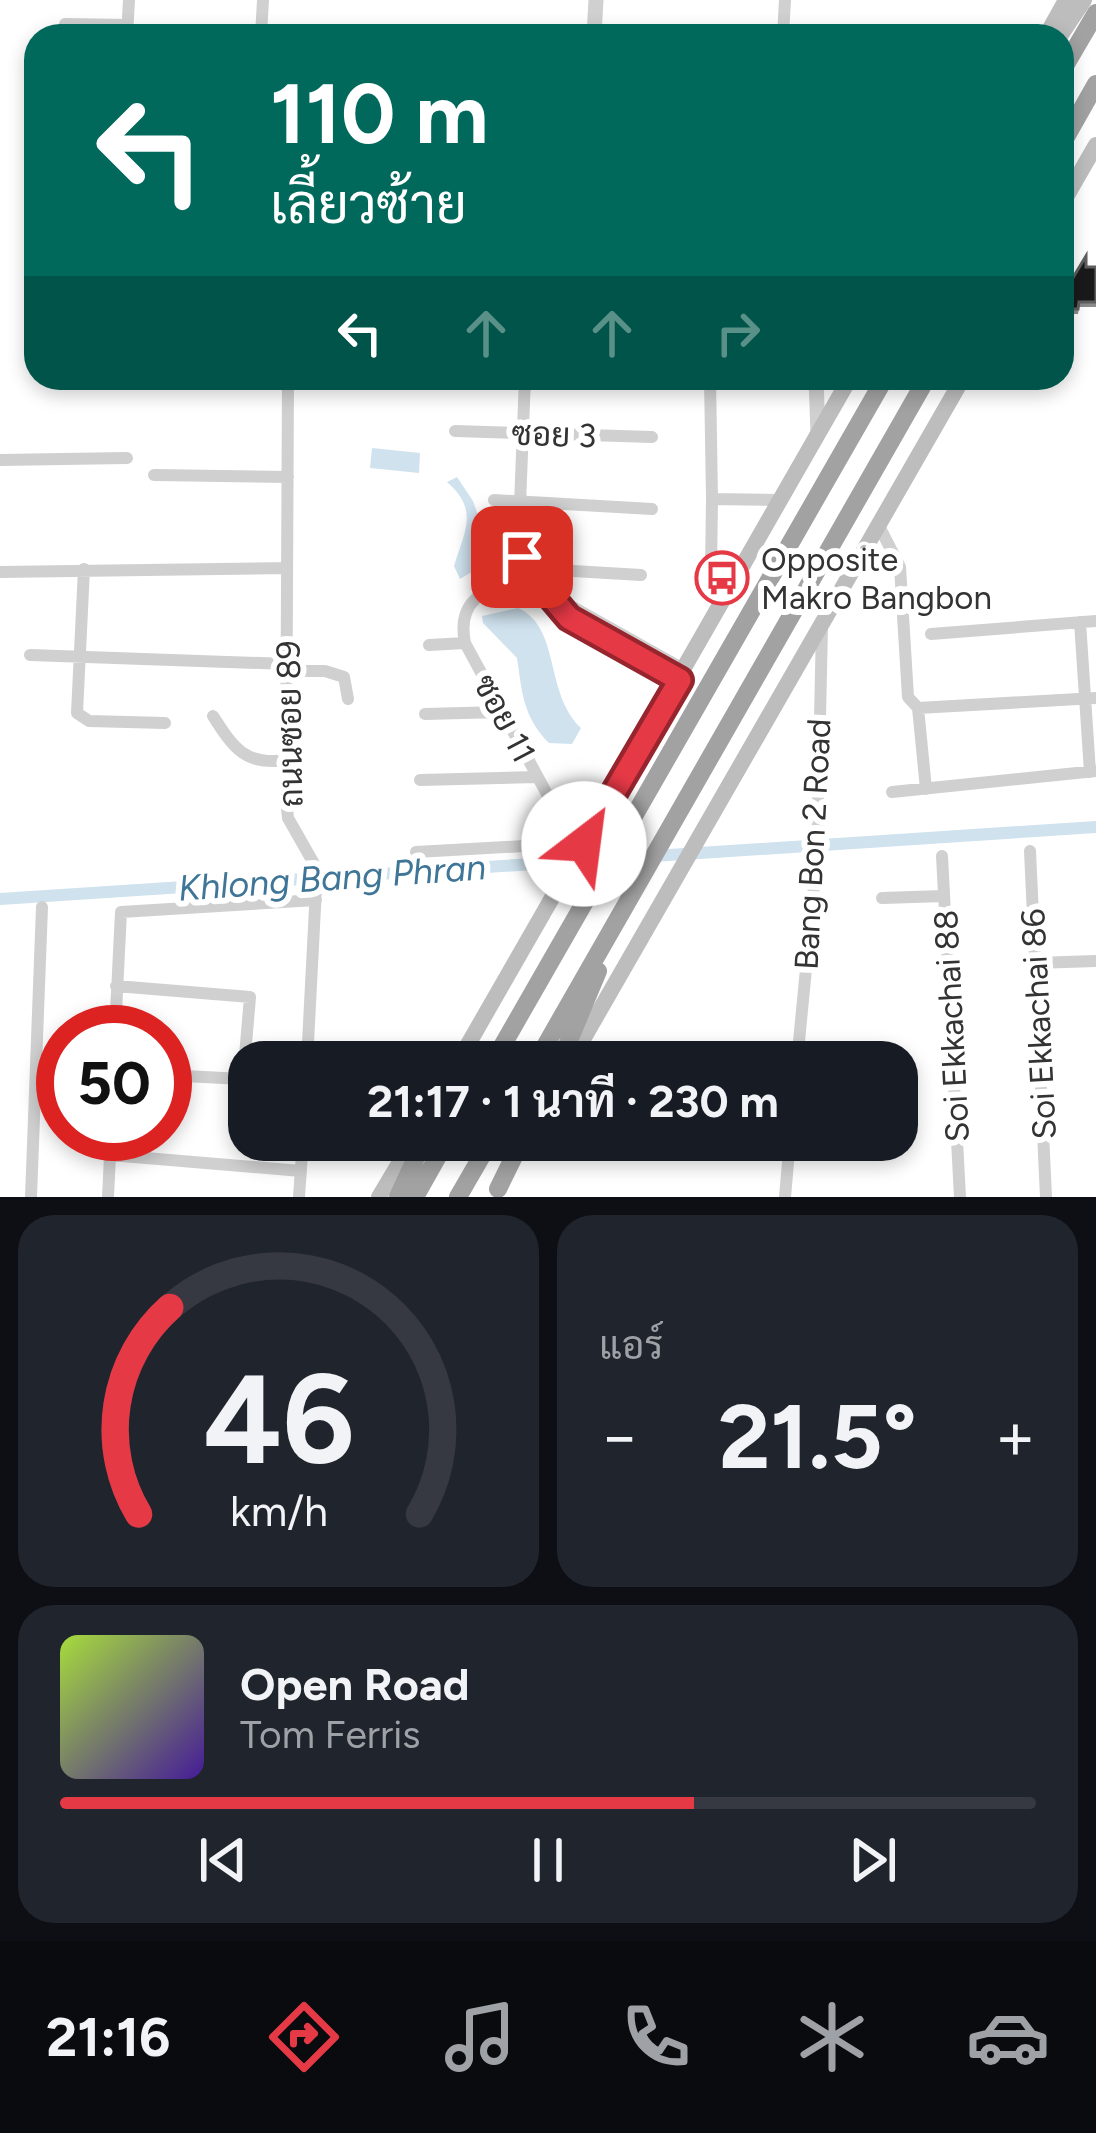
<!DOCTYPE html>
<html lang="th">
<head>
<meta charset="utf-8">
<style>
	body { margin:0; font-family:Figtree,Sarabun,sans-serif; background:#20242c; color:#f1f3f6; height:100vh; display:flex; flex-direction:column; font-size:45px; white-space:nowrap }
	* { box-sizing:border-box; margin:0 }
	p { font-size:39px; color:#9ea1a6 }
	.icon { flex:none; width:66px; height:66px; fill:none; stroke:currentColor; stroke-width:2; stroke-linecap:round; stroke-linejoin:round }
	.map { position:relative; height:1197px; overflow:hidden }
	.drawer { display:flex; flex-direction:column; gap:18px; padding:18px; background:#0d0f14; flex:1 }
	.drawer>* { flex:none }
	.banner { position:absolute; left:24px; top:24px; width:1050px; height:366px; border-radius:36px; box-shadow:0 6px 18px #0003; background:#00695c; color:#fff; overflow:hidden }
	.speed { position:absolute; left:36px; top:1005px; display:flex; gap:24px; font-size:60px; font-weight:700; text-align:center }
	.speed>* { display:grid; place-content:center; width:156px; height:156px; border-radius:50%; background:#171b24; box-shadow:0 6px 18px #0003; line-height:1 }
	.speed .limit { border:18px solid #d22; background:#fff; color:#111 }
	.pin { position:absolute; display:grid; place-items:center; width:102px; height:102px; color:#fff; margin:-51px; border-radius:24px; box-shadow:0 6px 18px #0006 }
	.me { position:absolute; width:132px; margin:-66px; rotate:30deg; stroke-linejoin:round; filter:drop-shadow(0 0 9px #0008) }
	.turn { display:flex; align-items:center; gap:42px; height:252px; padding:0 48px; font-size:54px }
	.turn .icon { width:156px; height:156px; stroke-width:2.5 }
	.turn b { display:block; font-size:84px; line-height:102px }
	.lanes { display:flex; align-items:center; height:114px; padding:0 48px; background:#0003; justify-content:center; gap:60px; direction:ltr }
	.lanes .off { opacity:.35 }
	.big { font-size:90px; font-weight:700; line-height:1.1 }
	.drawer .tile { flex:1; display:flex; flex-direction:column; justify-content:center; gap:18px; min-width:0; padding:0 42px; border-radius:36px; background:#20242c }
	.drawer .dial { align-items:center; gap:0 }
	.dial svg { height:312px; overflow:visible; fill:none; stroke:#363941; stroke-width:7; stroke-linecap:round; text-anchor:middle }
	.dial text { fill:#f1f3f6; stroke:none }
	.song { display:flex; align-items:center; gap:36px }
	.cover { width:144px; height:144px; border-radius:18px; background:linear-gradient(135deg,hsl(80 70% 55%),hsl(260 70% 35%)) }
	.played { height:12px; border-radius:6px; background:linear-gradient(90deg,#e63946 65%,#363941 65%) }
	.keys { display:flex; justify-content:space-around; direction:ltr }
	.heat { display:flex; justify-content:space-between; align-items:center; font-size:66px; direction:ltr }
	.drawer .tiles { flex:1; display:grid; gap:18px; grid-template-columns:1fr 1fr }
	.tile:last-child { grid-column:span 2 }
	.trip { position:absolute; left:228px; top:1041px; width:690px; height:120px; border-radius:36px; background:#171b24; box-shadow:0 6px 18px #0003; font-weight:700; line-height:120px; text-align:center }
	.menu { display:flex; height:192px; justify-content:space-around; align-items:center; background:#090b0e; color:#9ea1a6 }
	.menu .icon { width:84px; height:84px }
	.menu .current { color:#e63946 }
	.menu b { font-size:54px; color:#f1f3f6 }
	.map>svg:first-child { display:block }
	.water { fill:#cfe2ee }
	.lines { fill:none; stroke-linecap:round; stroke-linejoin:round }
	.canal { stroke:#cfe2ee; stroke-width:12 }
	.minor { stroke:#d0d0d0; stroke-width:12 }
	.tertiary { stroke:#d0d0d0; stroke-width:15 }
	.secondary { stroke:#bdbdbd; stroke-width:16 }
	.trunk { stroke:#a2a2a2; stroke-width:18 }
	.wall { fill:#8c8c8c }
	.building { fill:#1a1a1a; stroke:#5f5f5f; stroke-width:3 }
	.route-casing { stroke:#96252e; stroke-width:30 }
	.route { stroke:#e63946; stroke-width:21 }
	.labels { text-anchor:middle; stroke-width:12; stroke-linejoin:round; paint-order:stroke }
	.street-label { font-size:33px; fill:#333; stroke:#fff }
	.poi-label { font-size:33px; fill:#333; stroke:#fff; text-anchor:start }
	.water-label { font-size:36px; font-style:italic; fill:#3f7597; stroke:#fff }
</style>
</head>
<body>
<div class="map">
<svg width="1096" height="1197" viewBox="0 0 1096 1197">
	<rect width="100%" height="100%" fill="#fff"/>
	<!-- water -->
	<path class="water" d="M372,448L420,453L419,473L370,468Z
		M457,477L473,501L492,555L487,563L460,579L454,566C465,530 479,510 447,482Z
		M518,608C561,627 544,693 581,728L572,744L549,743C523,717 522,692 517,658L483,623L482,616Z"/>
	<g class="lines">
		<!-- canal -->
		<path class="canal" d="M0,899L1096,827"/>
		<!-- minor -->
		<path class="minor" d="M65,24L128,25
			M127,36L129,0
			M261,36L263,0
			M783,36L785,0
			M141,378L288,379
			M288,378L286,799L288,818L317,869L307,1062
			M525,378L520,504L526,553
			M710,378L712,499L781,500
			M455,431L652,437
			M0,460L127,458
			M154,475L288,477
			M494,500L652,509
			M878,524L900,567L908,697L918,708L1096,698
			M519 567a18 18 0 1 1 36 0a18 18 0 1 1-36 0Z
			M84,569L77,713L89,721L165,723
			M556,570L641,575
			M711,570L712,499
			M0,572L287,568
			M549,581L571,606L685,670
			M541,585L569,618L680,680
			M1080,622L1090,772
			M931,634L1096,621
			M429,645L465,643
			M30,655L287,664
			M287,671H325L344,677L348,699
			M918,708L926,789
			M425,714L501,712
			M213,716C234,749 246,766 287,760
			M420,780L536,777
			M892,792L1096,771
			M1030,851L1046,1197
			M416,852L524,846L543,835L550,805L547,794L465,643C456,598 486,590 522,577
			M942,856L960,1197
			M882,898L944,896
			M1035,963L1096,961
			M116,986L250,997L243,1079L165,1075
			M115,1032L121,912L316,900
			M797,1062L817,855L822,626
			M110,1155L301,1171
			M31,1197L42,907
			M108,1197L111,1134
			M299,1197L303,1140
			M785,1197L790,1140"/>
		<!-- tertiary -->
		<path class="tertiary" d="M594,36L596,0
			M816,378L818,434"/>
		<!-- secondary -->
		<path class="secondary" d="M1046,36L1066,0
			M1060,36L1084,0
			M1062,204L1096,145
			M458,1062L850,378
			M570,1062L963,378
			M379,1197L413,1140"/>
		<!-- trunk -->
		<path class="trunk" d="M1062,71L1096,13
			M1062,144L1096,84
			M459,1062L461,1058
			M493,1062L885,378
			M536,1062L927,378
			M560,1062L598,971
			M498,1189L522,1140
			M398,1197L424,1140
			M415,1197L447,1140
			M458,1197L491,1140"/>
	</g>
	<!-- wall -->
	<path class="wall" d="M1086,267H1096V307H1079L1078,314H1065L1062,296Z"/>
	<!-- building -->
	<path class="building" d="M1086,256V267H1096V302H1079L1078,309H1065L1062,296Z"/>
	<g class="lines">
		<!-- route casing -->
		<g class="route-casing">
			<path id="route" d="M522,557V577L541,585L569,618L680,680L584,844"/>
		</g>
		<!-- route -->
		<use href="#route" class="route"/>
	</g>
	<!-- icons -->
	<defs>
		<g id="bus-ring" transform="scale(2.7)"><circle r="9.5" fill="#fff" stroke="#e63946" stroke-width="1.5"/><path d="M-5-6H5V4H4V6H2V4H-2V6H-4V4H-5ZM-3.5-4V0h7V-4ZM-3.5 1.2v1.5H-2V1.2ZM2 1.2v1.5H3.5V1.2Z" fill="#e63946"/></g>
	</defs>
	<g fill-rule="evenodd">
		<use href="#bus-ring" x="722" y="578"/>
	</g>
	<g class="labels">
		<!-- street labels -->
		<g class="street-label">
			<text transform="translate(554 434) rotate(2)" y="12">ซอย 3</text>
			<text transform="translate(505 718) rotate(62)" y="12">ซอย 11</text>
			<text transform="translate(289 724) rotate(-91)" y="12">ถนนซอย 89</text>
			<text transform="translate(812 844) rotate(-87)" y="12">Bang Bon 2 Road</text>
			<text transform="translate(1038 1024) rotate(-93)" y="12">Soi Ekkachai 86</text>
			<text transform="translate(951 1026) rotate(-93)" y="12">Soi Ekkachai 88</text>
		</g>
		<!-- poi labels -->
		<g class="poi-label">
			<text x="761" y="571">Opposite<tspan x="761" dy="38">Makro Bangbon</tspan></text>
		</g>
		<!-- water labels -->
		<g class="water-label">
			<text transform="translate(332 877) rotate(-4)" y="13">Khlong Bang Phran</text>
		</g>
	</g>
</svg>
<div class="speed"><div class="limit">50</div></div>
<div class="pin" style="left:522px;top:557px;background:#d93025"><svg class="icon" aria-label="arrive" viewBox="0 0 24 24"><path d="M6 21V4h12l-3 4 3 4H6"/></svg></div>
<svg class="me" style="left:584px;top:844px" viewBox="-20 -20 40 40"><circle r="19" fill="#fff"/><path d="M0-13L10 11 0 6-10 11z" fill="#e63946"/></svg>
<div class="trip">21:17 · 1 นาที · 230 m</div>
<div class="banner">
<div class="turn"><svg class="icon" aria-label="left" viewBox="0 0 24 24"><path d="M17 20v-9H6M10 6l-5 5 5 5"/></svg><div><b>110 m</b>เลี้ยวซ้าย</div></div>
<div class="lanes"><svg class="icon" aria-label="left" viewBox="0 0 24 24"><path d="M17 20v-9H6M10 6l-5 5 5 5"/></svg><svg class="icon off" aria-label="ahead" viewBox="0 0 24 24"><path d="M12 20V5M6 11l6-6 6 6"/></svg><svg class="icon off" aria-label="ahead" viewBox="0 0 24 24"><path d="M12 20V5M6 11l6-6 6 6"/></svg><svg class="icon off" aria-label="right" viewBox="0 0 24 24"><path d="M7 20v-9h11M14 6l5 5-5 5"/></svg></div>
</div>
</div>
<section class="drawer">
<div class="tiles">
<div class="tile dial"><svg viewBox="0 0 100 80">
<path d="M14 69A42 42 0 1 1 86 69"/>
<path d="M14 69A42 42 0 0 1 22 16" stroke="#e63946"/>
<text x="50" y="56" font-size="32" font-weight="700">46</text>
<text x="50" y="72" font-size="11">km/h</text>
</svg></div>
<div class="tile"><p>แอร์</p>
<div class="heat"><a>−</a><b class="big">21.5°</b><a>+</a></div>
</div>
<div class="tile">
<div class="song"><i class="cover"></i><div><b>Open Road</b><p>Tom Ferris</p></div></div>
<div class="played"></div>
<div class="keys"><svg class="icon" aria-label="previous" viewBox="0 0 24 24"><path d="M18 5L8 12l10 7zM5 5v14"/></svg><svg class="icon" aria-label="pause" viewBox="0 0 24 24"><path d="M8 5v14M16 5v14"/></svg><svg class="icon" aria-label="next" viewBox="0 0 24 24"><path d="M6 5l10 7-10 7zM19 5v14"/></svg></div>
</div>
</div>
</section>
<nav class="menu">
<b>21:16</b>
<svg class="icon current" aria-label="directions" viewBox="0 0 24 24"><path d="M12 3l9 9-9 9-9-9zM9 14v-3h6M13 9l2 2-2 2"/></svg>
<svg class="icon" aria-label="music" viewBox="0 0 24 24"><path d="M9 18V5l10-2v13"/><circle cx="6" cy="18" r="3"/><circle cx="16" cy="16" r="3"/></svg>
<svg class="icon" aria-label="phone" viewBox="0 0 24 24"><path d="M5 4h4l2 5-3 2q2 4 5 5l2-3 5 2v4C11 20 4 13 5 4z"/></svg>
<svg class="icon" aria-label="climate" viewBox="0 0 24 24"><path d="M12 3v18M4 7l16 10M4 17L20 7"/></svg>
<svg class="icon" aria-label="car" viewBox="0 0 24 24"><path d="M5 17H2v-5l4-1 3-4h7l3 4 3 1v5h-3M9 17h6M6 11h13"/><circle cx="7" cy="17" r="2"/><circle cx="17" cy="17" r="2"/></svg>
</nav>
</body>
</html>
